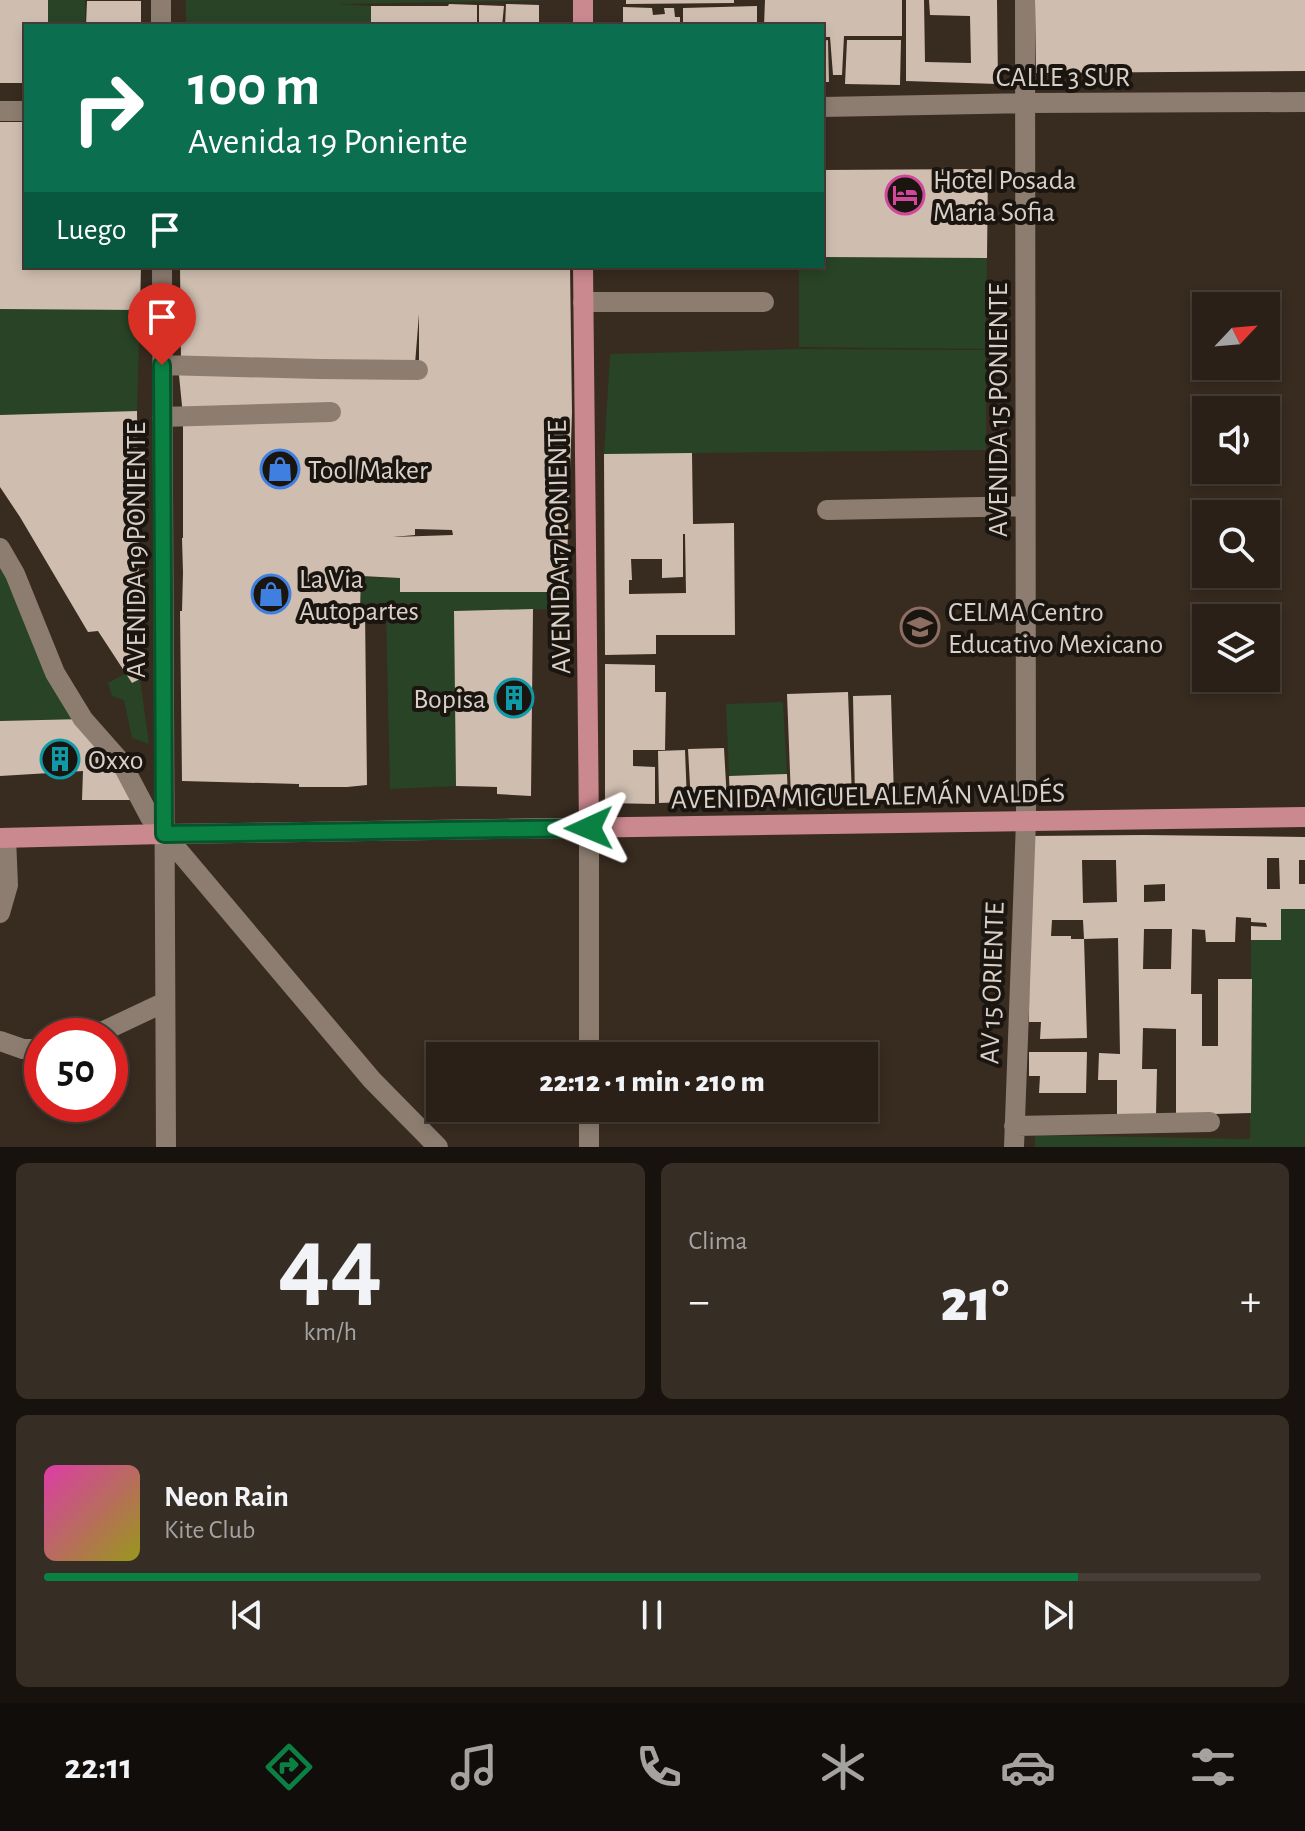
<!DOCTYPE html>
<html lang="es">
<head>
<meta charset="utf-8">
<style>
	body { margin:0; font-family:"Alegreya Sans",sans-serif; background:#362d25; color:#f1f3f6; height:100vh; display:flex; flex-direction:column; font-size:30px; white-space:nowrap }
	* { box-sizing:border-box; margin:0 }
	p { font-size:26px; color:#a5a3a2 }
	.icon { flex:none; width:44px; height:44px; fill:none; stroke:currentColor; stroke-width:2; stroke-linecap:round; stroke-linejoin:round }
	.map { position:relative; height:1147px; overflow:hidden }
	.sheet { display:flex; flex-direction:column; gap:16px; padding:16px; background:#17120d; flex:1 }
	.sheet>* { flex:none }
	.guide { position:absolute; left:24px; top:24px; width:800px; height:244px; border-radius:0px; box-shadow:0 4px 12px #0003,0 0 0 2px #463e37; background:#0b6e4f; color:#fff; overflow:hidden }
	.needle { width:52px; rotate:64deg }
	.fabs { position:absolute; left:1192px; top:292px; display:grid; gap:16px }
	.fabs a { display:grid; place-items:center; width:88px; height:88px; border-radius:0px; background:#2a2018; box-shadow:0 4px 12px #0003,0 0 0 2px #463e37; font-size:40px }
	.speed { position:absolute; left:24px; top:1018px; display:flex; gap:16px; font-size:40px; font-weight:700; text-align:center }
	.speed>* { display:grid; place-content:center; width:104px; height:104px; border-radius:50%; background:#2a2018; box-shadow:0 4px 12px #0003,0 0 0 2px #463e37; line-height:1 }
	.speed .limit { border:12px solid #d22; background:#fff; color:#111 }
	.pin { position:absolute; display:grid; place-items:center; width:68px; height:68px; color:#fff; margin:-82px -34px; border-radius:50% 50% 50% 0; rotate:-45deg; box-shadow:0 0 8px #0007 }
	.pin .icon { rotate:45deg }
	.me { position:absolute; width:88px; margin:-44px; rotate:269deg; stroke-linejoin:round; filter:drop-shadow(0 0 6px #0008) }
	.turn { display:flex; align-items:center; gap:28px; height:168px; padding:0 32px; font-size:36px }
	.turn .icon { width:104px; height:104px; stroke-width:2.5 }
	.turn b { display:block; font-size:56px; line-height:68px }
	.then { display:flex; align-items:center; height:76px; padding:0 32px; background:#0003; gap:16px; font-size:30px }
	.big { font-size:60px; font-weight:800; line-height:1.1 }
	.sheet .card { flex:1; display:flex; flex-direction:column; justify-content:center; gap:12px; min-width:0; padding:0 28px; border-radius:12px; background:#362d25 }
	.sheet .dial { align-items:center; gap:0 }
	.dial b { font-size:104px; line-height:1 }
	.song { display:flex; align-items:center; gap:24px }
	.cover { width:96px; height:96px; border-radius:12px; background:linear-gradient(135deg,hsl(320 70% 55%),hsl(60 70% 35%)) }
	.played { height:8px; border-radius:4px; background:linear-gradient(90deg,#0b8043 85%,#463e37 85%) }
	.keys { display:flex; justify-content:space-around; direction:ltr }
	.heat { display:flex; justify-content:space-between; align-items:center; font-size:44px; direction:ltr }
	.sheet .tiles { flex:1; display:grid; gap:16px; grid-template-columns:1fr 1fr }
	.card:last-child { grid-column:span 2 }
	.trip { position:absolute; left:426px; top:1042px; width:452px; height:80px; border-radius:0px; background:#2a2018; box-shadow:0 4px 12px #0003,0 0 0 2px #463e37; font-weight:800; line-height:80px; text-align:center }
	.tabs { display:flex; height:128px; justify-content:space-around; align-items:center; background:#110d0a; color:#a5a3a2 }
	.tabs .icon { width:56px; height:56px }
	.tabs .current { color:#0b8043 }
	.tabs b { font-size:36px; color:#f1f3f6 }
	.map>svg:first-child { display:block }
	.green { fill:#284326 }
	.building { fill:#cfbeb0; fill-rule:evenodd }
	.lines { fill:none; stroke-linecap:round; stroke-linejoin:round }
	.minor { stroke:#8c7d70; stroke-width:20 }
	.major { stroke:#ca888f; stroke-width:20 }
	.route-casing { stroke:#07532c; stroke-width:20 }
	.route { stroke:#0b8043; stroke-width:14 }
	.labels { text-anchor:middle; stroke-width:8; stroke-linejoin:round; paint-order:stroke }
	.street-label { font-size:28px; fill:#d9d0c9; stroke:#1b1510 }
	.poi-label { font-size:28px; fill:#d9d0c9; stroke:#1b1510; text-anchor:start }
</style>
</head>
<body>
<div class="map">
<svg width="1305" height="1147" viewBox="0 0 1305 1147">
	<rect width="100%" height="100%" fill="#382b20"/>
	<!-- green -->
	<path class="green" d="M48,0H85V26H48Z
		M186,0H561L338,4L371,6V26H186Z
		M822,257L987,258L986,349L799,347V266H822Z
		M0,308L140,310L137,411L0,416Z
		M798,349L986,350V450L604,454L610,354Z
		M0,548L83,719L0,721Z
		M361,577L400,578V592H566L565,609L454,611L456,786L390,789L386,612L361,611Z
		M126,673L132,683L140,679L149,744L132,738L124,700L112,696L108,683Z
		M783,702L787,774L729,776L726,704Z
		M1281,909H1305V1147H1035V1135L1250,1139L1251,940H1281Z"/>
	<!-- building -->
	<path class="building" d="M0,0H48V26H26V83H0Z
		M626,0H734V3L626,4Z
		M765,0H902V36H844L842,75H833L830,37H822V26H764Z
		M906,0H924L925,62L971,63L970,16L930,15L929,0H997L998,84L906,81Z
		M1035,0H1305V71L1036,73Z
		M87,1H141V26H86Z
		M449,4L477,5V26H371V6H448Z
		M506,4L539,5V26H505Z
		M479,5L504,6L502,26H479Z
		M757,6V26H683V8Z
		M623,7L652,8L653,15L665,14L664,8H674L675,17H680V26H623Z
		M828,40L829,82H822V41Z
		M847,40H901L900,85L845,84Z
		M0,122H26V266H141L140,310L0,309Z
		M988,169L987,258L822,257V170Z
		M180,266H570L572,413L566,592H400V578L361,576L360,611H365L367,785L347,787H299V784L182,781L180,611H182L183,573L182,538H183V416L178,365L419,370V314L415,364L181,363ZM415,529L452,530L453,535L393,537L415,535Z
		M137,411L140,679L132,683L98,631L88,632L20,517L0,487V415Z
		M692,453L693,524L734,523L735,635H656V654L605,655L604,454ZM683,534H685L686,593L629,594V580H632L631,559H662V578L683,577Z
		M533,609L531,796L497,794V787L456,786L454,611Z
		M605,664L655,665V692H666L665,750H633V766L655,767V804L605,803Z
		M848,692L852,797L791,798L787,694Z
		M891,695L894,798L855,799L853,696Z
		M83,719L140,800H82L83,771L0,776V721Z
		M724,748L727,801L691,803L688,749Z
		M685,750L687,802L659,803L658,751Z
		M787,774L788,798L730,800L729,776Z
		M1144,835L1305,837V860H1299V884H1305V909H1281V940H1251V926L1267,927L1266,923L1251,922V918L1236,917L1235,942H1206L1205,930L1192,929L1191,994H1202V1046H1218V979H1252L1251,1113L1176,1115V1029L1143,1028L1142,1069H1157L1156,1116H1117V1080H1098L1099,1053L1120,1054L1118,938L1084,939L1087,1038L1040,1039L1041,1022H1029L1030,836ZM1267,858H1279L1280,889H1267ZM1082,860H1116L1117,902L1083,903ZM1165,884V901L1144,902V885ZM1052,920H1083L1084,939H1071V936H1051ZM1144,929H1172L1171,969H1143Z
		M1029,1052H1087L1086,1093H1039L1040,1076H1029Z"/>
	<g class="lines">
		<!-- minor -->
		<path class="minor" d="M161,0V26
			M822,107L1026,103L1305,102
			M0,111H26
			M162,266L166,1147
			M583,302H764
			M162,365L319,369L418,370
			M162,417L331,412
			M827,510L1025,506
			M0,548L15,574L55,673L83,719L121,762L150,817L372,1080L438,1147
			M0,913L8,885L6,838
			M93,1036L165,1002
			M0,1041L23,1049H42
			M589,1056V828
			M1014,1126L1210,1122
			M589,1147V1108
			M1014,1147L1026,821L1025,0"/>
		<!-- major -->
		<path class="major" d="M583,0V26
			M583,266L589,828
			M0,838L164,834L1305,817"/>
	</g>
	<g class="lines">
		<!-- route casing -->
		<g class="route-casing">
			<path id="route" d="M162,365L164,834L589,828"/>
		</g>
		<!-- route -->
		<use href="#route" class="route"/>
	</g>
	<!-- icons -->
	<defs>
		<g id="hotel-ring" transform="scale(2)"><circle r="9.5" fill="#1b1510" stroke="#d1479c" stroke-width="1.5"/><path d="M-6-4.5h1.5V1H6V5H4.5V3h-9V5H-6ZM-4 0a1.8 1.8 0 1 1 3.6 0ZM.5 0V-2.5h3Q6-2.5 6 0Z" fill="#d1479c"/></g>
		<g id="shop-ring" transform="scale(2)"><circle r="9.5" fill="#1b1510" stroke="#3f7fe0" stroke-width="1.5"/><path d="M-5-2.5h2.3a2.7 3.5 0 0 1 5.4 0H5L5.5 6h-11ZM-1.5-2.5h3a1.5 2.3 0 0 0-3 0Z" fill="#3f7fe0"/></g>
		<g id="school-ring" transform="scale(2)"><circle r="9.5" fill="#1b1510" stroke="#8d6e63" stroke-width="1.5"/><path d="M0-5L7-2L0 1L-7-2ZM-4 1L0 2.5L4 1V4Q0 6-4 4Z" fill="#8d6e63"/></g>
		<g id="building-ring" transform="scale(2)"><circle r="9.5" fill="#1b1510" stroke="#0f9aa8" stroke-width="1.5"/><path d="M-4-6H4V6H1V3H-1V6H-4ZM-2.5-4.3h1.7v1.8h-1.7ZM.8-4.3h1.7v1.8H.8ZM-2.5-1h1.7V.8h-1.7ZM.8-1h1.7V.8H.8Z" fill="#0f9aa8"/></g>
	</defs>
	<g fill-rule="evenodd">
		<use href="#hotel-ring" x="905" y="195"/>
		<use href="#shop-ring" x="280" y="469"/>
		<use href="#shop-ring" x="271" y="594"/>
		<use href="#school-ring" x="920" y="627"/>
		<use href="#building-ring" x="514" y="698"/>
		<use href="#building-ring" x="60" y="759"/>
	</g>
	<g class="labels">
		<!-- street labels -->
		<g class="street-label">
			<text x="1063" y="86">CALLE 3 SUR</text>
			<text transform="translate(997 410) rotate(-90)" y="10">AVENIDA 15 PONIENTE</text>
			<text transform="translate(558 547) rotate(-91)" y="10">AVENIDA 17 PONIENTE</text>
			<text transform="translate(135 550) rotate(-90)" y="10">AVENIDA 19 PONIENTE</text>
			<text transform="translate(868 795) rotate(-1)" y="10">AVENIDA MIGUEL ALEMÁN VALDÉS</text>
			<text transform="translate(991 983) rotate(-88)" y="10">AV 15 ORIENTE</text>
		</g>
		<!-- poi labels -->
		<g class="poi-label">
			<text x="933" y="189">Hotel Posada<tspan x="933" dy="32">Maria Sofia</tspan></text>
			<text x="308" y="479">Tool Maker</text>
			<text x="299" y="588">La Via<tspan x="299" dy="32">Autopartes</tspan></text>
			<text x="948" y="621">CELMA Centro<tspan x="948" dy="32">Educativo Mexicano</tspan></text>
			<text x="486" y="708" text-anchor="end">Bopisa</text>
			<text x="88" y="769">Oxxo</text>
		</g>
	</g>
</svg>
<div class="fabs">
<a><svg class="needle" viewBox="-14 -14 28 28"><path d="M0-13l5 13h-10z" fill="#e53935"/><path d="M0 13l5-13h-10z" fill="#a5a3a2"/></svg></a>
<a><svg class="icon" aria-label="sound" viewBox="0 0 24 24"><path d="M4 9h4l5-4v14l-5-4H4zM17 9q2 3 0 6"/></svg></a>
<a><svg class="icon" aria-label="search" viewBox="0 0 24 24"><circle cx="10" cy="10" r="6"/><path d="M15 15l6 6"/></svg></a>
<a><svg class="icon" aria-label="layers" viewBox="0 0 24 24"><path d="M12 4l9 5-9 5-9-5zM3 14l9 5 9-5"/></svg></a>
</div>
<div class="speed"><div class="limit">50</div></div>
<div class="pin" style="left:162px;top:365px;background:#d93025"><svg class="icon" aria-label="arrive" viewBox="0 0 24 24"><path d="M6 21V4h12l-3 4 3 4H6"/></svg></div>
<svg class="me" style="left:589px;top:828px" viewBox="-20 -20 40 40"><path d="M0-17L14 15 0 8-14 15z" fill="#0b8043" stroke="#fff" stroke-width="4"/></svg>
<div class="trip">22:12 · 1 min · 210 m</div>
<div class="guide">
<div class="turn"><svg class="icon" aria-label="right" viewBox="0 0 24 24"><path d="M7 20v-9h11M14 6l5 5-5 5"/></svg><div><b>100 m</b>Avenida 19 Poniente</div></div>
<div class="then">Luego<svg class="icon" aria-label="arrive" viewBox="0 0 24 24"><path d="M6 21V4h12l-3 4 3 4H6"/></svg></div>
</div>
</div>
<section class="sheet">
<div class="tiles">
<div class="card dial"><b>44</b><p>km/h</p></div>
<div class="card"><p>Clima</p>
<div class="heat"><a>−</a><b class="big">21°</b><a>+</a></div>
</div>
<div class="card">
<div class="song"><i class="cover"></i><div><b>Neon Rain</b><p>Kite Club</p></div></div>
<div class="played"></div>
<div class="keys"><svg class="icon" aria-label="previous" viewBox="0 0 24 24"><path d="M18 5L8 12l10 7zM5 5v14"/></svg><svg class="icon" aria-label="pause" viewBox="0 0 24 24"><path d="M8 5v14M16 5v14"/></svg><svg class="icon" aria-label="next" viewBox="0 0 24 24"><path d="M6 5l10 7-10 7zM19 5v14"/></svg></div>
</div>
</div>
</section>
<nav class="tabs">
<b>22:11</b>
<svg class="icon current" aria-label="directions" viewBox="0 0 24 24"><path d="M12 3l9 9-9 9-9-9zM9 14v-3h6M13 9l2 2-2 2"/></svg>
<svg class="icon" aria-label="music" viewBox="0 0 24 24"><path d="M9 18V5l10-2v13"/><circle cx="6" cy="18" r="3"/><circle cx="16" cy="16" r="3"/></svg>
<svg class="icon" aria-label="phone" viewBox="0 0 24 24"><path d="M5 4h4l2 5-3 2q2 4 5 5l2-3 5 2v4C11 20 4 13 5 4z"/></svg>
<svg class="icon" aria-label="climate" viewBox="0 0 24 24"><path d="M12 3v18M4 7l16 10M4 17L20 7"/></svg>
<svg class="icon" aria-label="car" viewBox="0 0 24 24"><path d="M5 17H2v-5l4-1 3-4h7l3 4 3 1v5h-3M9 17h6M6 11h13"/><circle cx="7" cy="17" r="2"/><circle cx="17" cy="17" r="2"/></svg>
<svg class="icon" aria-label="filters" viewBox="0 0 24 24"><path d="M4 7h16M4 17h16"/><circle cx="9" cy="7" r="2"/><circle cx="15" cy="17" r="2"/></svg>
</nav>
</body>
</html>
